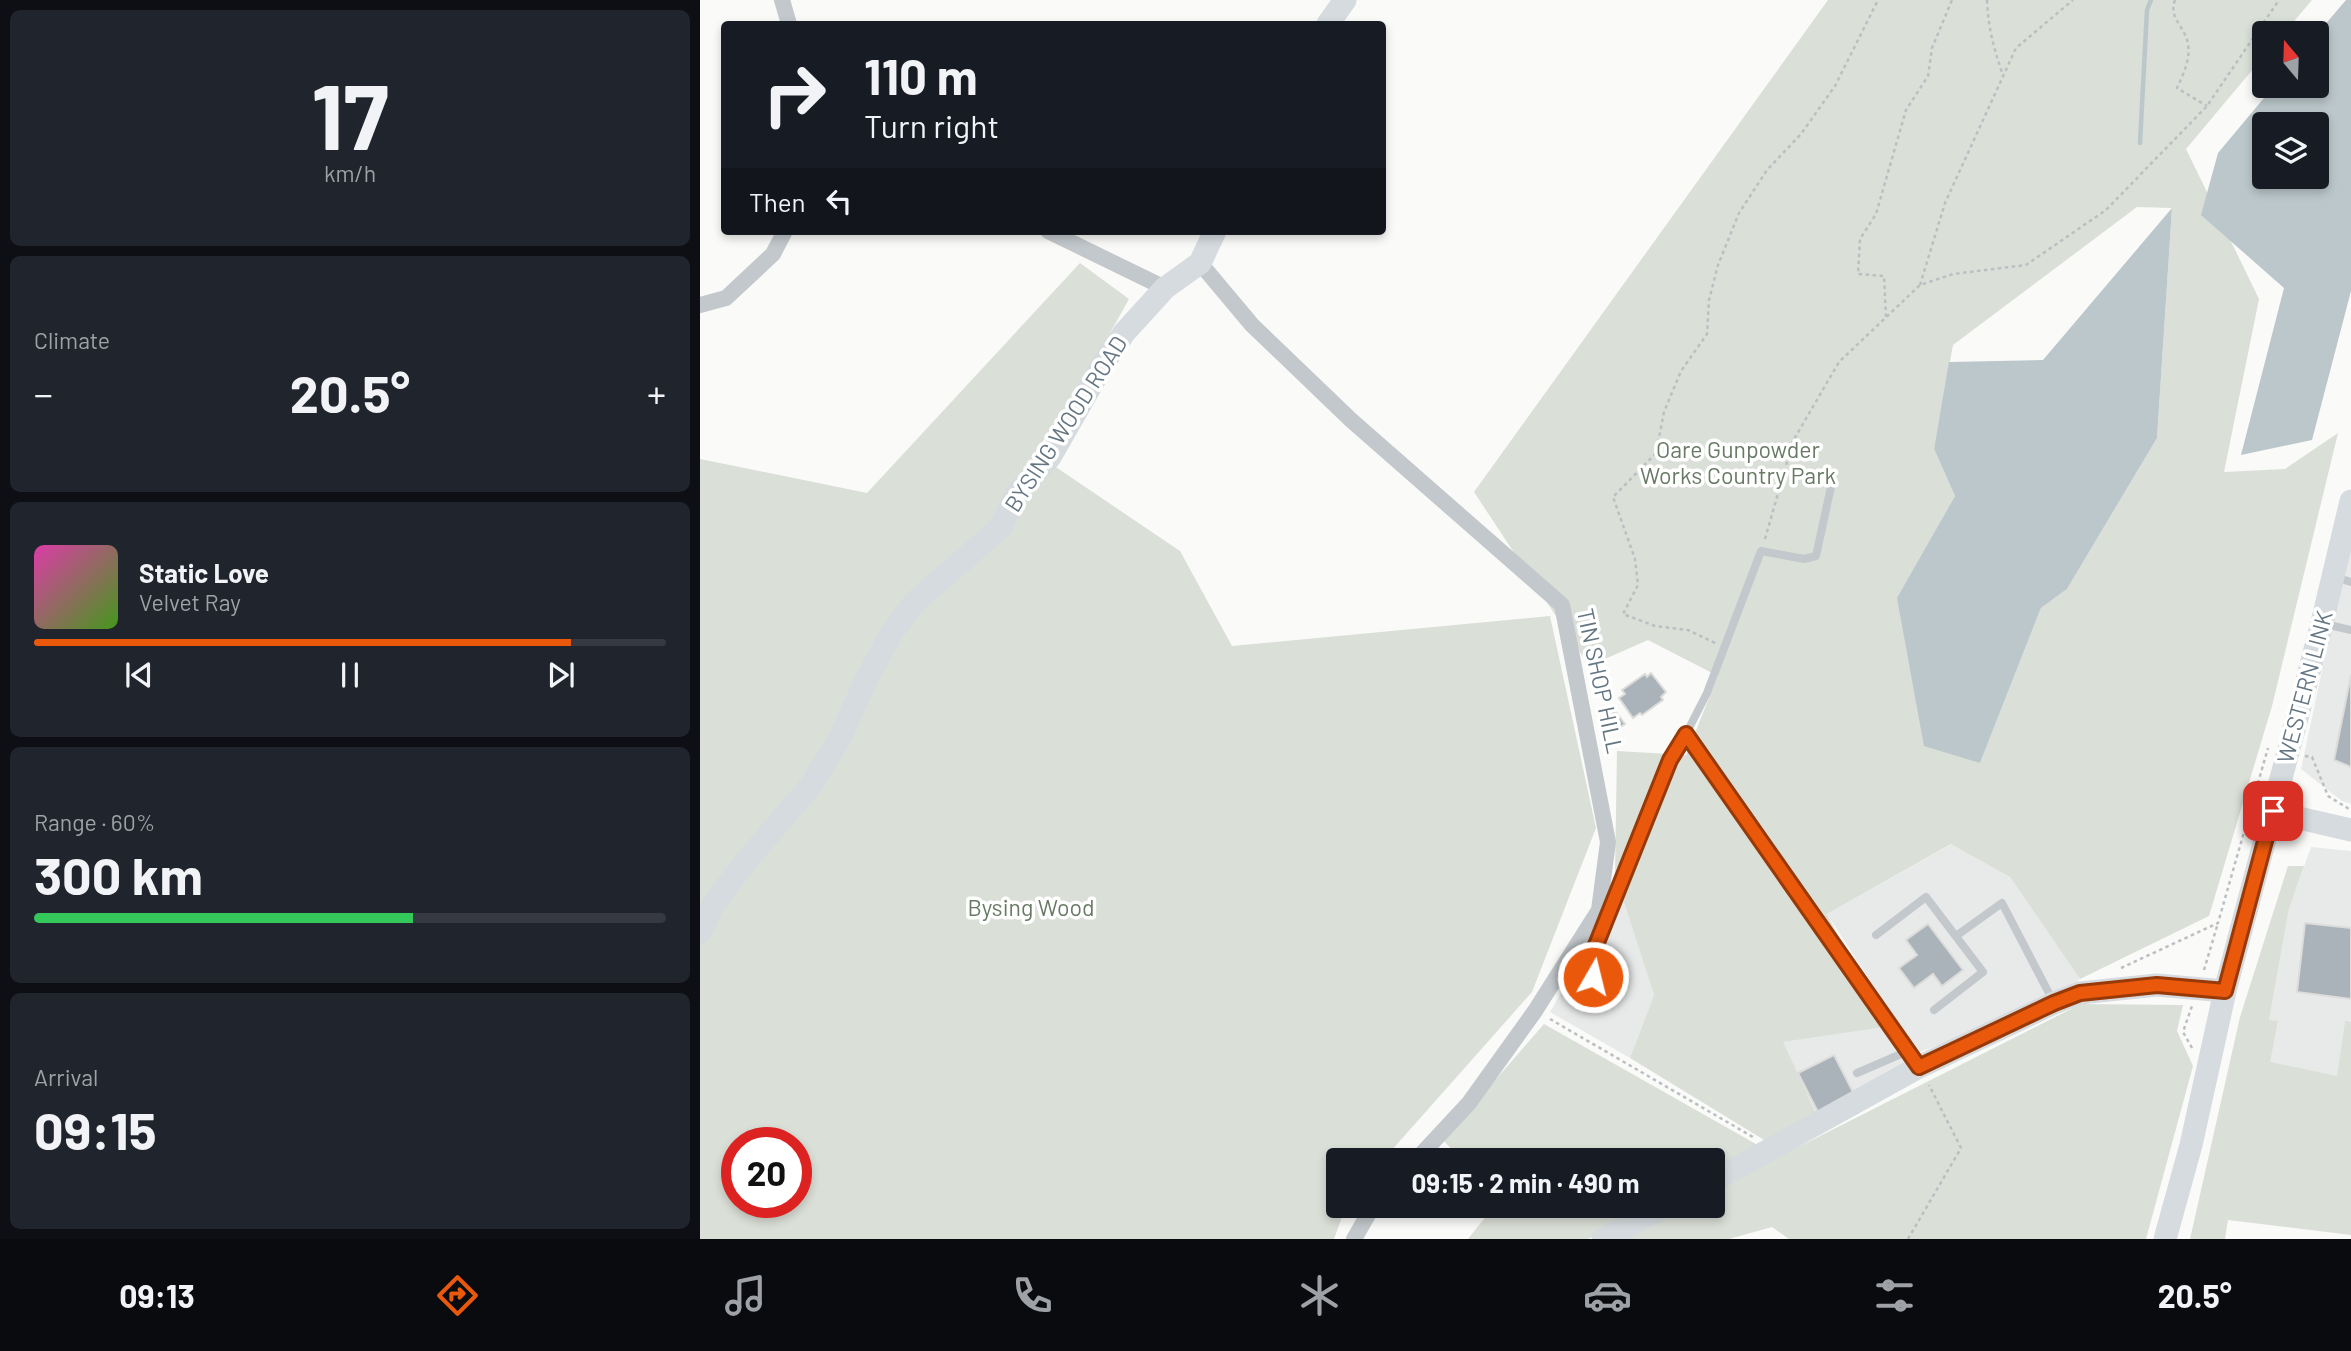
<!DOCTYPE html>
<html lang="en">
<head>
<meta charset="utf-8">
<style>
	body { margin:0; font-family:Barlow,sans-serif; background:#20242c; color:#f1f3f6; height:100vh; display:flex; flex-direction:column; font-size:26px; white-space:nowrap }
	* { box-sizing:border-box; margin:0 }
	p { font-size:23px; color:#9ea1a6 }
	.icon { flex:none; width:38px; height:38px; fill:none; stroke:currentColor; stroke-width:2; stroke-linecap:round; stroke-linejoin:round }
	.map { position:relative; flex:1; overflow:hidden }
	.drawer { display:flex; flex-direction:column; gap:10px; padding:10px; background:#0d0f14; width:700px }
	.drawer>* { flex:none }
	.banner { position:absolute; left:21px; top:21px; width:665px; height:214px; border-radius:7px; box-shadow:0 4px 10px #0003; background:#171b24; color:#f1f3f6; overflow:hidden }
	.needle { width:46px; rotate:341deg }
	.tools { position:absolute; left:1552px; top:21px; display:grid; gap:14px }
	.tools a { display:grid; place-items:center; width:77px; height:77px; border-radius:7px; background:#171b24; box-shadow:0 4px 10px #0003; font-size:35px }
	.speed { position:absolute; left:21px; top:1127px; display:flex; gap:14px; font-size:35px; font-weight:700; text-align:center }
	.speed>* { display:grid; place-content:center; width:91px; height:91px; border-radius:50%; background:#171b24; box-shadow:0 4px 10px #0003; line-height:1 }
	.speed .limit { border:10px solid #d22; background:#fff; color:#111 }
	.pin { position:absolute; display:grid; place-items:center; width:60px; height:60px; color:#fff; margin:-30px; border-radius:14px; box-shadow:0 4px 10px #0006 }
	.me { position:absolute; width:77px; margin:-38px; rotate:8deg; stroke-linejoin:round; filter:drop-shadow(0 0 5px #0008) }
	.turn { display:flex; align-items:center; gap:24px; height:147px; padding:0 28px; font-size:32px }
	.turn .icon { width:91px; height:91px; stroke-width:2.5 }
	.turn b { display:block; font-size:49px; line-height:60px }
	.then { display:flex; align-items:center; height:66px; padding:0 28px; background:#0003; gap:14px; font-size:26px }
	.big { font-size:52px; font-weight:700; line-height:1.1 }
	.drawer .card { flex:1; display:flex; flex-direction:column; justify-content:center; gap:10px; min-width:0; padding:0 24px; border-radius:10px; background:#20242c }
	.drawer .dial { align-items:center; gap:0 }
	.dial b { font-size:91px; line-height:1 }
	.song { display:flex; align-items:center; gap:21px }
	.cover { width:84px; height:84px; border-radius:10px; background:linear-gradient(135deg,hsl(320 70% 55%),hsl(100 70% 35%)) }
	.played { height:7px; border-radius:4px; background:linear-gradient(90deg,#ea580c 85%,#363941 85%) }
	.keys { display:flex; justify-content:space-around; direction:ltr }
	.heat { display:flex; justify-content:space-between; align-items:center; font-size:38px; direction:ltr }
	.charge { height:10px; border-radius:5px; background:linear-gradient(90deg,#34c759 60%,#363941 0) }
	.trip { position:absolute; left:626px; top:1148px; width:399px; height:70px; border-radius:7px; background:#171b24; box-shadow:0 4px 10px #0003; font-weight:700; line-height:70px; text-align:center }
	.menu { display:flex; height:112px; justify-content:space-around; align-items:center; background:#090b0e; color:#9ea1a6 }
	.menu .icon { width:49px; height:49px }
	.menu .active { color:#ea580c }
	.menu b { font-size:32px; color:#f1f3f6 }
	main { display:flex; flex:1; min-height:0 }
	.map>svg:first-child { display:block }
	.built { fill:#e8e9e9 }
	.green { fill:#dadfd7; fill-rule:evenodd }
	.water { fill:#bbc7cb; fill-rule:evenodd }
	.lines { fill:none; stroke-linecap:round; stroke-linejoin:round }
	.stream { stroke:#bbc7cb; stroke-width:4.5 }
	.building { fill:#aab3b9; stroke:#dcdcda; stroke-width:2 }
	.path { stroke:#bbbfc2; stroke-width:2.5; stroke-dasharray:3.5 3.5; stroke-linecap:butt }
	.lane { stroke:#c3c8cc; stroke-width:8 }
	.street { stroke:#c3c8cc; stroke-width:16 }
	.secondary { stroke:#d6dbdf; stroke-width:23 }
	.route-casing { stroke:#983908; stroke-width:18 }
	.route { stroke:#ea580c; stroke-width:12 }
	.labels { text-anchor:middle; stroke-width:7; stroke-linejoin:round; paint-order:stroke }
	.street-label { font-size:23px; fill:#657683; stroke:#fff }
	.park-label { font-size:23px; fill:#687a64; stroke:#fff }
</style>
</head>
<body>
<main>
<section class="drawer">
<div class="card dial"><b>17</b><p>km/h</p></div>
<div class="card"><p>Climate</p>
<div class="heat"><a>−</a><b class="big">20.5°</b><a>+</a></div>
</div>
<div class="card">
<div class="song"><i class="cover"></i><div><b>Static Love</b><p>Velvet Ray</p></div></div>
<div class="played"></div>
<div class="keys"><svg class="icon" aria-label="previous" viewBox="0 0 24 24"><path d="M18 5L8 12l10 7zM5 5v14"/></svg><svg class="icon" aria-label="pause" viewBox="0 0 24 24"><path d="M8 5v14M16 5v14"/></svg><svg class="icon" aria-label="next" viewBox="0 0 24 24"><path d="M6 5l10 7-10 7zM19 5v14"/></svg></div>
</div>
<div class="card"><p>Range · 60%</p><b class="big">300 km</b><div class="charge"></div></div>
<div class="card"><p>Arrival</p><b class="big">09:15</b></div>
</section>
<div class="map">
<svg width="1651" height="1239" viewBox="0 0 1651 1239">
	<rect width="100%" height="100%" fill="#fafaf8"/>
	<!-- built -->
	<path class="built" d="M1651,535V804L1642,801L1601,769Z
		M1252,844L1310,877L1380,979L1354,1003L1217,1053L1127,914Z
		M1611,847L1651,851V1022H1645L1637,1076L1569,1063L1578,1022L1569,1020L1589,909Z
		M915,875L954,995L930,1058L850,1012L885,951Z
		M1185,1027L1210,1060L1119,1120L1082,1042Z"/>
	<!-- green -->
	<path class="green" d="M1128,0H1612L1584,33H1564V56L1486,149L1559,299L1524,472L1585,469L1638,433L1572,706L1509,916L1380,979L1310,877L1251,844L1127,914L1185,1027L1083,1042L1119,1120L1069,1143L930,1058L954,995L915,875L917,751L986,755L1018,676L948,640L889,666L774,492ZM1437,207L1472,208L1457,438L1367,589L1341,608L1280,763L1197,599L1255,496L1234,449L1253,345Z
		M380,263L429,299L385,378L335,453L480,551L532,646L850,616L896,828L832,992L683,1160H639V1206H646L634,1239H0V459L167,493ZM37,1143H96V1202H37Z
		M1588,866H1604L1589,909L1569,1020L1578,1021L1570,1062L1637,1076L1645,1021L1651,1022V1235L1528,1220L1525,1239H1490L1540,1017Z
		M1381,1004L1483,1005L1477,1031L1493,1066L1446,1239H1089L1072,1227L1029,1239H920L984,1206H1013V1190Z
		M844,1024L1063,1148L1013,1174V1160H762L743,1140Z
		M794,1206H952L888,1239H768Z"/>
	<!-- water -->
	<path class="water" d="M1646,0H1651V291L1612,440L1541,455L1584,288L1501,215L1518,153L1574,86H1617V34ZM1564,124H1617V177H1564Z
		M1472,208L1457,438L1367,589L1341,608L1280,763L1224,746L1197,598L1255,496L1234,449L1249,362L1343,360Z"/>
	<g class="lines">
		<!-- stream -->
		<path class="stream" d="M1440,143L1447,10L1451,0"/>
	</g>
	<!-- building -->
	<path class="building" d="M951,673L966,692L961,697L963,700L942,715L940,713L933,718L919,698L925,694L922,690L945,674L947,677Z
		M1651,675V767L1634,760Z
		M913,708L925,724L912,733L901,718Z
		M1605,923L1651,928V999L1597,992Z
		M1228,924L1263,970L1242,986L1233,974L1214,988L1199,968L1217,955L1206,940Z
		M1134,1055L1156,1098L1120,1116L1098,1073Z"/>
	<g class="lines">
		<!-- path -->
		<path class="path" d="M1287,0C1288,27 1294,50 1303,75
			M1475,0C1469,16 1481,24 1486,37C1493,54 1484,73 1477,88L1507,106
			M1220,285L1245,203L1316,48L1373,0
			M1186,317L1184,276L1158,274L1160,239L1176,214L1206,110L1228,76L1232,48L1252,0
			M1065,539L1093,441L1139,362L1220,285L1253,274L1326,265L1406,210L1507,106L1579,0
			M1015,643L988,630L955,626L923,614L938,585L935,559L913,497L956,453L964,412L981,371L1007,334L1009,300L1018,265L1039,213L1067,170L1101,134L1135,86L1178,0
			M1605,756L1612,757L1628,796L1649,809
			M1421,968L1518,923L1568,748
			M1504,970L1518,923
			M850,1019L1053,1137
			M1492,1048L1483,1032L1492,1006
			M1208,1239L1261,1148L1229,1085"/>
		<!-- lane -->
		<path class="lane" d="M1132,482L1116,556L1104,559L1061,551L1007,693L986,734L1217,1064
			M1634,577L1651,582
			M1625,624L1651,630
			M1176,935L1226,897L1283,972L1234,1010
			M1256,936L1302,903L1353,1001
			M897,988L893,977V955L970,760L986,734
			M1157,1073L1208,1051"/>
		<!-- street -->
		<path class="street" d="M82,0L89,24
			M348,231L465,288
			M500,263L552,325L651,420L862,605L908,842L899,910L835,1011L769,1103L716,1160
			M0,305L26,298L73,254L85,231
			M654,1239L673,1206"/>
		<!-- secondary -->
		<path class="secondary" d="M628,24L645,0
			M1573,812L1651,830
			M0,932L12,907L38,871L111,785L140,738L165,682L191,634L214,603L301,527L316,494L350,457L405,361L424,333L465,288L500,263L515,231
			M1013,1181L1219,1067L1354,1003L1380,993L1457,985L1525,991
			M903,1239L966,1206
			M1465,1239L1491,1145L1525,991L1622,623L1651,501"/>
	</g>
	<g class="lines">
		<!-- route casing -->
		<g class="route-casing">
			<path id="route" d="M893,977L892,955L970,760L986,734L1219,1067L1354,1003L1380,993L1457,985L1525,991L1573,811"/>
		</g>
		<!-- route -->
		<use href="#route" class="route"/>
	</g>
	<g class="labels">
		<!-- street labels -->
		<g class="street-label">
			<text transform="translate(366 424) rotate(-57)" y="8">BYSING WOOD ROAD</text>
			<text transform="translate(900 681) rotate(78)" y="8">TIN SHOP HILL</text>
			<text transform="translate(1605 687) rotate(-75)" y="8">WESTERN LINK</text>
		</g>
		<!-- park labels -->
		<g class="park-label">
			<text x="1038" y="458">Oare Gunpowder<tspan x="1038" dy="26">Works Country Park</tspan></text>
			<text x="331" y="916">Bysing Wood</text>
		</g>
	</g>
</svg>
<div class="tools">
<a><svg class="needle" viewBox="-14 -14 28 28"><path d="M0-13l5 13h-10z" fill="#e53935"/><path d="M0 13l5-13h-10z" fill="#9ea1a6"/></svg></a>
<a><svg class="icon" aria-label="layers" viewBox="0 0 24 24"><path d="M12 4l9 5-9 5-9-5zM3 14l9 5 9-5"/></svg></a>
</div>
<div class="speed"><div class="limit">20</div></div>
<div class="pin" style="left:1573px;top:811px;background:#d93025"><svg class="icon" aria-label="arrive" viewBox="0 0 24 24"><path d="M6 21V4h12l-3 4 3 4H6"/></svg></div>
<svg class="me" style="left:893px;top:977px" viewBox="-20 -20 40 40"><circle r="17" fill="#ea580c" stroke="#fff" stroke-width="3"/><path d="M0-11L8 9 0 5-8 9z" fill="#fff"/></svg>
<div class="trip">09:15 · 2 min · 490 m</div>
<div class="banner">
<div class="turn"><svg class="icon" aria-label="right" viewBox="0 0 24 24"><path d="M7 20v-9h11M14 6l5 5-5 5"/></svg><div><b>110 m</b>Turn right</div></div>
<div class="then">Then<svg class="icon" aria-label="left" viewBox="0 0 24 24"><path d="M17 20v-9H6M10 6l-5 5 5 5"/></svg></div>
</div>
</div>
</main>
<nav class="menu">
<b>09:13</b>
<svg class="icon active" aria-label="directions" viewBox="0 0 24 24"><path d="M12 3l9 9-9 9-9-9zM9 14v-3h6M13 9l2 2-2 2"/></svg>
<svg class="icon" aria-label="music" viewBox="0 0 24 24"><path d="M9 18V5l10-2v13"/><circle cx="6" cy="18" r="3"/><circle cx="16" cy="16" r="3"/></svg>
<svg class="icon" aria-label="phone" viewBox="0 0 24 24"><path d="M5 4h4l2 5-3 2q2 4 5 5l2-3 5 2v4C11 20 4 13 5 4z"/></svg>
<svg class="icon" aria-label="climate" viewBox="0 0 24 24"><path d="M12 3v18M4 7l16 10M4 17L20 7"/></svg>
<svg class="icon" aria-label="car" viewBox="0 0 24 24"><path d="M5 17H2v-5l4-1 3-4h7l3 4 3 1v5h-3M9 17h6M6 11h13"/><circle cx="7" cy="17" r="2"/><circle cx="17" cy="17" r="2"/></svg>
<svg class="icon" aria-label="filters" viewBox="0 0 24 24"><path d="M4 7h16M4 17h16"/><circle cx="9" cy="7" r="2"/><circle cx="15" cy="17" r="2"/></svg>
<b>20.5°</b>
</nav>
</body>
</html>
